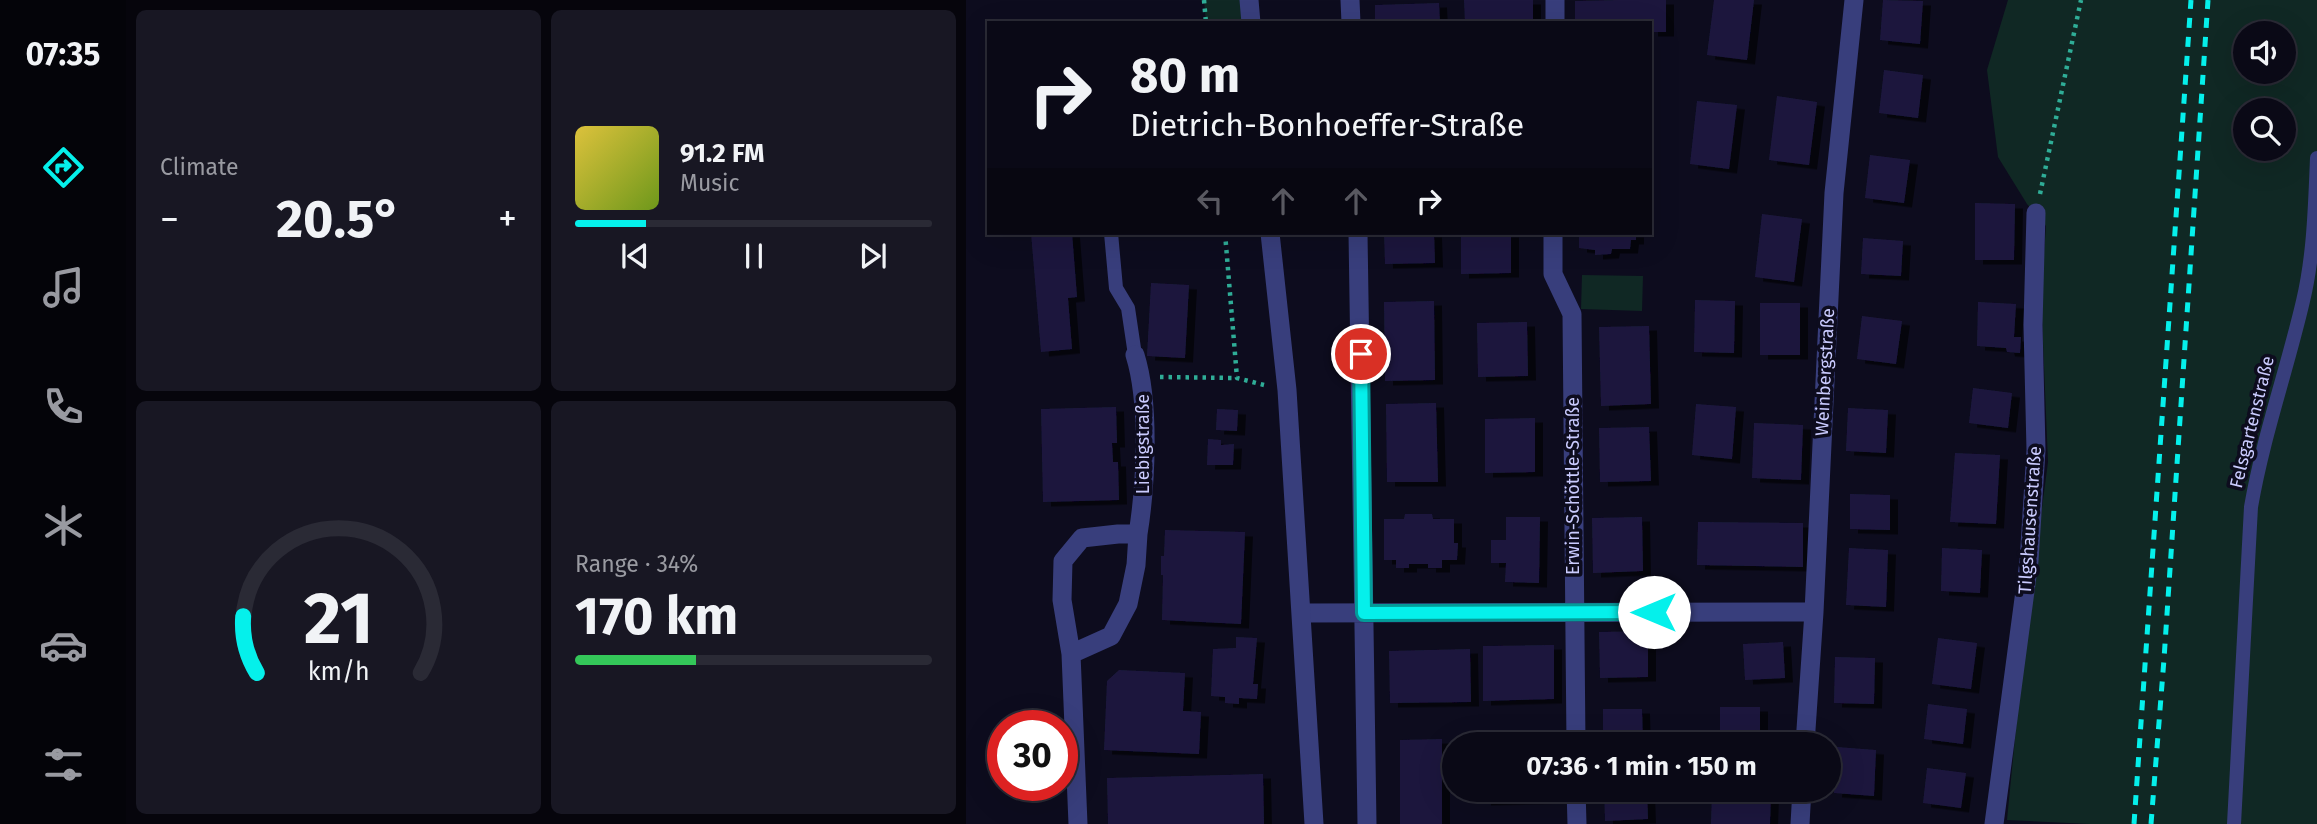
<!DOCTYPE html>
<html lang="en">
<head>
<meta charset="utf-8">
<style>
	body { margin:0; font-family:"Fira Sans",sans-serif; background:#181723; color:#f1f3f6; height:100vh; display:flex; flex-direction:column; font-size:26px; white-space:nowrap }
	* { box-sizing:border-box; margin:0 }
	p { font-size:23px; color:#999aa1 }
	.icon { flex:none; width:38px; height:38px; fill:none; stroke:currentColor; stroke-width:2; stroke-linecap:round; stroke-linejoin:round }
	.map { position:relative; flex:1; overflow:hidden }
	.side { display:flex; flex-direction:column; gap:10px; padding:10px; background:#06050c; width:840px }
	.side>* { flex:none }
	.top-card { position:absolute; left:21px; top:21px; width:665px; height:214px; border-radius:0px; box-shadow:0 7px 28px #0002,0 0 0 2px #2a2a35; background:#0a0916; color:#f1f3f6; overflow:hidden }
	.controls { position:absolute; left:1267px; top:21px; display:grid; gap:14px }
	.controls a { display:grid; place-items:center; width:63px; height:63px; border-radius:50%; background:#0a0916; box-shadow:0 7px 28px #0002,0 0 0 2px #2a2a35; font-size:35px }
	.speed { position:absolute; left:21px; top:710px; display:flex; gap:14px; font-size:35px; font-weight:700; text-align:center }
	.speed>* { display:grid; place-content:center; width:91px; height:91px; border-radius:50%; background:#0a0916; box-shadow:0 7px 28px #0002,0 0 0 2px #2a2a35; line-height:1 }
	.speed .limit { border:10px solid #d22; background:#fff; color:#111 }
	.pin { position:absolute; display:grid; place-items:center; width:60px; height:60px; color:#fff; margin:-30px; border:4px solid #fff; border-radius:50%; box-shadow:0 2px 7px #0007 }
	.me { position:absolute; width:77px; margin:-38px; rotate:270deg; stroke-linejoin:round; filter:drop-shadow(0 0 5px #0008) }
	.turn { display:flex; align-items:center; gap:24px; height:147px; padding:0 28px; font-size:32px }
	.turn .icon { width:91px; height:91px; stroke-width:2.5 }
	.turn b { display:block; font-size:49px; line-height:60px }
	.lanes { display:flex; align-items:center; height:66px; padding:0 28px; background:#0003; justify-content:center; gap:35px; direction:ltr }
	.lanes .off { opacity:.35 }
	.big { font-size:52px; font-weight:700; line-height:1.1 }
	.side .tile { flex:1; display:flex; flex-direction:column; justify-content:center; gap:10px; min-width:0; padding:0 24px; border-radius:10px; background:#181723 }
	.side .dial { align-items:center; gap:0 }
	.dial svg { height:182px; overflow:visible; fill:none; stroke:#2a2a35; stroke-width:7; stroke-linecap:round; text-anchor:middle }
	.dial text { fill:#f1f3f6; stroke:none }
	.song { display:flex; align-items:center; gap:21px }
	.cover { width:84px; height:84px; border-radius:10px; background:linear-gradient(135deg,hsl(50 70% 55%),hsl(80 70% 35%)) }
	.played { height:7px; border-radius:4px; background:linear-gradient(90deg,#05f0eb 20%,#2a2a35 20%) }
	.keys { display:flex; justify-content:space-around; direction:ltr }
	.heat { display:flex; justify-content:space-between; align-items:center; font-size:38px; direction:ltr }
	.charge { height:10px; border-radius:5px; background:linear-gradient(90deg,#34c759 34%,#2a2a35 0) }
	.side .tiles { flex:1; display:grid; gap:10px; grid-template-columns:repeat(2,1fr) }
	.trip { position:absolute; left:476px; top:732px; width:399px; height:70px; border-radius:35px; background:#0a0916; box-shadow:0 7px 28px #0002,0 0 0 2px #2a2a35; font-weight:700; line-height:70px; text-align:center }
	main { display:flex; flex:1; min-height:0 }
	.dock { display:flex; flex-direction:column; width:126px; justify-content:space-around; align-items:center; background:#040409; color:#999aa1 }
	.dock .icon { width:49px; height:49px }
	.dock .current { color:#05f0eb }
	.dock b { font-size:32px; color:#f1f3f6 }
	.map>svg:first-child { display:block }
	.green { fill:#102824; fill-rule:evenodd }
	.building { fill:#1c193e; filter:url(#shadow) }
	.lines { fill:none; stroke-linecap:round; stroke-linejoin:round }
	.path { stroke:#2fad97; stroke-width:4.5; stroke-dasharray:3.5 5; stroke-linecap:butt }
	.service { stroke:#383e7c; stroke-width:14 }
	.minor { stroke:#383e7c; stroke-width:19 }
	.tertiary { stroke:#383e7c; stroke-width:19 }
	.rail { stroke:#05f0eb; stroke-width:5; stroke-dasharray:10 9; stroke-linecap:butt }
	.route-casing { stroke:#039c99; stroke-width:18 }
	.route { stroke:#05f0eb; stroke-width:12 }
	.labels { text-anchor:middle; stroke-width:7; stroke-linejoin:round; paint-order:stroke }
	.street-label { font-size:18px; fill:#cacbfe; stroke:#0d0c1e }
</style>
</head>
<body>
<main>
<nav class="dock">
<b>07:35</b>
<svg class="icon current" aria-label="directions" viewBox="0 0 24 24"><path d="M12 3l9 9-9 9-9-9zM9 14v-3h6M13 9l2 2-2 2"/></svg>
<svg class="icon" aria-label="music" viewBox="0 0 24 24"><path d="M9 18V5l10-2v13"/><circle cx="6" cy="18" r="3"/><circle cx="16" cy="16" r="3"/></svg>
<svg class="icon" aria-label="phone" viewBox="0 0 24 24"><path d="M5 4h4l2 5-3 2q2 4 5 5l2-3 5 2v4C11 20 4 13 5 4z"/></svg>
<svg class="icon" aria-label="climate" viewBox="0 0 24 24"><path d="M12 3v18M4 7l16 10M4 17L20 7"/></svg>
<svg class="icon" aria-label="car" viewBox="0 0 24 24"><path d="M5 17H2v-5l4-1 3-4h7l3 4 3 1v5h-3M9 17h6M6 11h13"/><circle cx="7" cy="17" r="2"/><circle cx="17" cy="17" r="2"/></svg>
<svg class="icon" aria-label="filters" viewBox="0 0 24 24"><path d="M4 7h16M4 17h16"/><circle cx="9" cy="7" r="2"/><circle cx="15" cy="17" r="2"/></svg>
</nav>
<section class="side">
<div class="tiles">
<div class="tile"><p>Climate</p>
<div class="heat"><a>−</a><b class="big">20.5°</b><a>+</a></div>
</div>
<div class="tile">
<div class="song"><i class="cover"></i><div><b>91.2 FM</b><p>Music</p></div></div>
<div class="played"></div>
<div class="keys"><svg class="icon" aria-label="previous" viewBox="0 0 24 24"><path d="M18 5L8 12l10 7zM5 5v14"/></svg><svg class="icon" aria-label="pause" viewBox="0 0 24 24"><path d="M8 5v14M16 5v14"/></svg><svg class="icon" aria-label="next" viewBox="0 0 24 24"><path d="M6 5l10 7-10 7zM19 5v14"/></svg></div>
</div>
<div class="tile dial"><svg viewBox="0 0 100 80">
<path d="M14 69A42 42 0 1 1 86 69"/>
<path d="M14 69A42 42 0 0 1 8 44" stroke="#05f0eb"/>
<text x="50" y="56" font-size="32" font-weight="700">21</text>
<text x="50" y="72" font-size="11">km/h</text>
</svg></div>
<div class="tile"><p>Range · 34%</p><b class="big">170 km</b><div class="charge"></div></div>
</div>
</section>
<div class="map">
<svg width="1351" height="824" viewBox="0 0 1351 824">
	<defs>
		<filter id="shadow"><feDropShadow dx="8" dy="4.5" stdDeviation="0" flood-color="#0009"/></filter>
	</defs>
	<rect width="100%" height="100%" fill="#0d0c1e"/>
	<!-- green -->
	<path class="green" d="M238,0H284L285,23H240Z
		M1042,0H1351V824H1124L1041,820L1058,646L1082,462L1075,294L1080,226L1061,204L1032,157L1021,70ZM1279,33H1318V72H1279ZM1279,110H1318V149H1279Z
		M616,275L677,276L676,311L615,309Z"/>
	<!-- building -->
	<path class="building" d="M498,0H567V23H499Z
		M654,0H700V32H684V23H609V1Z
		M748,0H788L781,60L741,55Z
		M917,0L957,1L954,44L914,40Z
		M473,3L474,23H409V5Z
		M918,70L957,75L952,118L913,113Z
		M811,96L851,102L843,165L803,160Z
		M731,101L771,105L763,169L724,164Z
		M904,155L944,160L938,203L899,198Z
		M1009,203L1049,204L1048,260H1009Z
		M796,214L836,219L828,282L789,277Z
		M65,233H106L111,297L102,298L106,349L75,352Z
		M418,233H468L469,263L419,264Z
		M495,233H545V273L495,274Z
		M613,233H670V240H665L664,249H646L645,254L629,255V250L613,248Z
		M897,238L937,241L935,276L895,274Z
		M185,283L223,285L219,358L181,356Z
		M729,300L769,301L768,353L728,352Z
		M468,301L469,380L419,381L418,302Z
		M1012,302L1050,304L1048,337H1055L1054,353L1041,352L1040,348L1011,346Z
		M794,303H834V355H794Z
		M896,316L936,321L930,364L891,359Z
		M561,322L562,376L512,377L511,323Z
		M683,326L685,404L635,406L633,327Z
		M1007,388L1046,393L1042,428L1003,423Z
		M470,403L472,482H421L420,404Z
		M730,404L770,407L766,459L726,455Z
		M150,407L151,443H146L147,462H152L153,500L77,502L75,409Z
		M882,408L922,410L920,453L880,451Z
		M251,409L272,410L271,431L250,430Z
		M569,418V472L519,473V419Z
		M788,423L837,425L835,480L786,478Z
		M683,427L685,481L634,482L633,428Z
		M242,439L255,440V445L268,444L267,465H241Z
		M989,453L1034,455L1030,524L984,522Z
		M884,494L924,495V530L884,529Z
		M439,514H466L467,519H488V543H492L491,560H476V568H462V564H443V568H430V560H418V519H438Z
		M540,517H574L573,583L539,582L540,563H525V540H540Z
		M676,517L677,571L627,573L626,518Z
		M732,522L837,523V567L731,565Z
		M199,530L279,532L275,624L196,620L197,575H195V556H198Z
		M883,548L922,550L920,607L880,605Z
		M976,548L1016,550L1014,593L975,591Z
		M682,631V677L634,678L633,632Z
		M270,637L291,638L287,684H292L291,699L273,698V704L259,703V697L245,696L247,649L270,648Z
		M972,638L1011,643L1005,689L966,684Z
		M817,642L819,678L779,680L777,644Z
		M588,645V699L517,701V646Z
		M504,649L505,702L424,703L423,651Z
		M869,657L909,658L908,704L868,703Z
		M153,670L219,673L217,711L235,712L233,754L138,750L141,681Z
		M962,704L1001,709L997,744L958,739Z
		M754,707H794V744H754Z
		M637,709H676L677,744H637Z
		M476,739V824H434V740Z
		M871,747L910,750L908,796L868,793Z
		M961,768L1000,773L995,808L957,803Z
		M297,774L298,824H142L141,778Z
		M517,789H583V799L517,801Z
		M638,789H681L682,819L639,821Z
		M746,789L805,792L804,824H745Z"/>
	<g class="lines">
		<!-- path -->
		<path class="path" d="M238,0L240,23
			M1074,194L1115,0
			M259,233L271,378L298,385
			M194,377L271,378"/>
		<!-- service -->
		<path class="service" d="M145,233L150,288L162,308L169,355
			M1268,824L1285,507C1297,437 1321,370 1337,301C1348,255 1349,205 1351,158"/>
		<!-- minor -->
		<path class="minor" d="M384,0L385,23
			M589,23V0
			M392,233L401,824
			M587,233V274L606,314L610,744
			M169,355C184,403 180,484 172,534
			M336,613L848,612
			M105,654L145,636L162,604L170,565L172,534H152L116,538L97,561L96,600L105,654L112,824
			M839,744L848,612L868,193L888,0
			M610,789L611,824
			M834,824L836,789
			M1028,824L1063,561L1070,450L1067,325L1070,213"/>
		<!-- tertiary -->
		<path class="tertiary" d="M283,0L285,23
			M304,233L321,390L348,824"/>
		<!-- rail -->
		<path class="rail" d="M1168,824L1225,0
			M1185,824L1198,659L1242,0"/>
	</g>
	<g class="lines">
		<!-- route casing -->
		<g class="route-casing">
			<path id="route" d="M395,354L398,613L688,612"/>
		</g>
		<!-- route -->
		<use href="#route" class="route"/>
	</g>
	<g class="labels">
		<!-- street labels -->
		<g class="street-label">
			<text transform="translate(859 372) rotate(-87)" y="6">Weinbergstraße</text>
			<text transform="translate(1286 422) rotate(-76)" y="6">Felsgartenstraße</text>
			<text transform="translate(177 444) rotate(-90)" y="6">Liebigstraße</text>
			<text transform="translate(607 486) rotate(-90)" y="6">Erwin-Schöttle-Straße</text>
			<text transform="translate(1064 520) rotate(-86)" y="6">Tilgshausenstraße</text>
		</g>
	</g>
</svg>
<div class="controls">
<a><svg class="icon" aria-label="sound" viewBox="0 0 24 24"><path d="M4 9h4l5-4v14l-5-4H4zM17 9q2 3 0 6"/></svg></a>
<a><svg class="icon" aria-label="search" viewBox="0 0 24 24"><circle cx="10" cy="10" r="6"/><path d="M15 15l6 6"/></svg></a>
</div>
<div class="speed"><div class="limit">30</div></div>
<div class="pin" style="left:395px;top:354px;background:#d93025"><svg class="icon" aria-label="arrive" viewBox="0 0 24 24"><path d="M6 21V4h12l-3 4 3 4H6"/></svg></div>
<svg class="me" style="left:688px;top:612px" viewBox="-20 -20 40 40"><circle r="19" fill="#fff"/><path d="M0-13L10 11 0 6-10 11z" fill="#05f0eb"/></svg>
<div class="trip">07:36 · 1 min · 150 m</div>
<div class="top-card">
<div class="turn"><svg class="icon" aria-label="right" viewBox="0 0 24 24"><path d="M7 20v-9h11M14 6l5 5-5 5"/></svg><div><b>80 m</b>Dietrich-Bonhoeffer-Straße</div></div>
<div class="lanes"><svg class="icon off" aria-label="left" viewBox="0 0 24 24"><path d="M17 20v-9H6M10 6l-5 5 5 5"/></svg><svg class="icon off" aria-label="ahead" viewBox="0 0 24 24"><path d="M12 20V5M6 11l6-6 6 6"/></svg><svg class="icon off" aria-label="ahead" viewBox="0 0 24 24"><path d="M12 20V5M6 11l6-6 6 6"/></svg><svg class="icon" aria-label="right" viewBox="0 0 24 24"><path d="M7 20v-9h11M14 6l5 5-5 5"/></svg></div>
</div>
</div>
</main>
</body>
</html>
